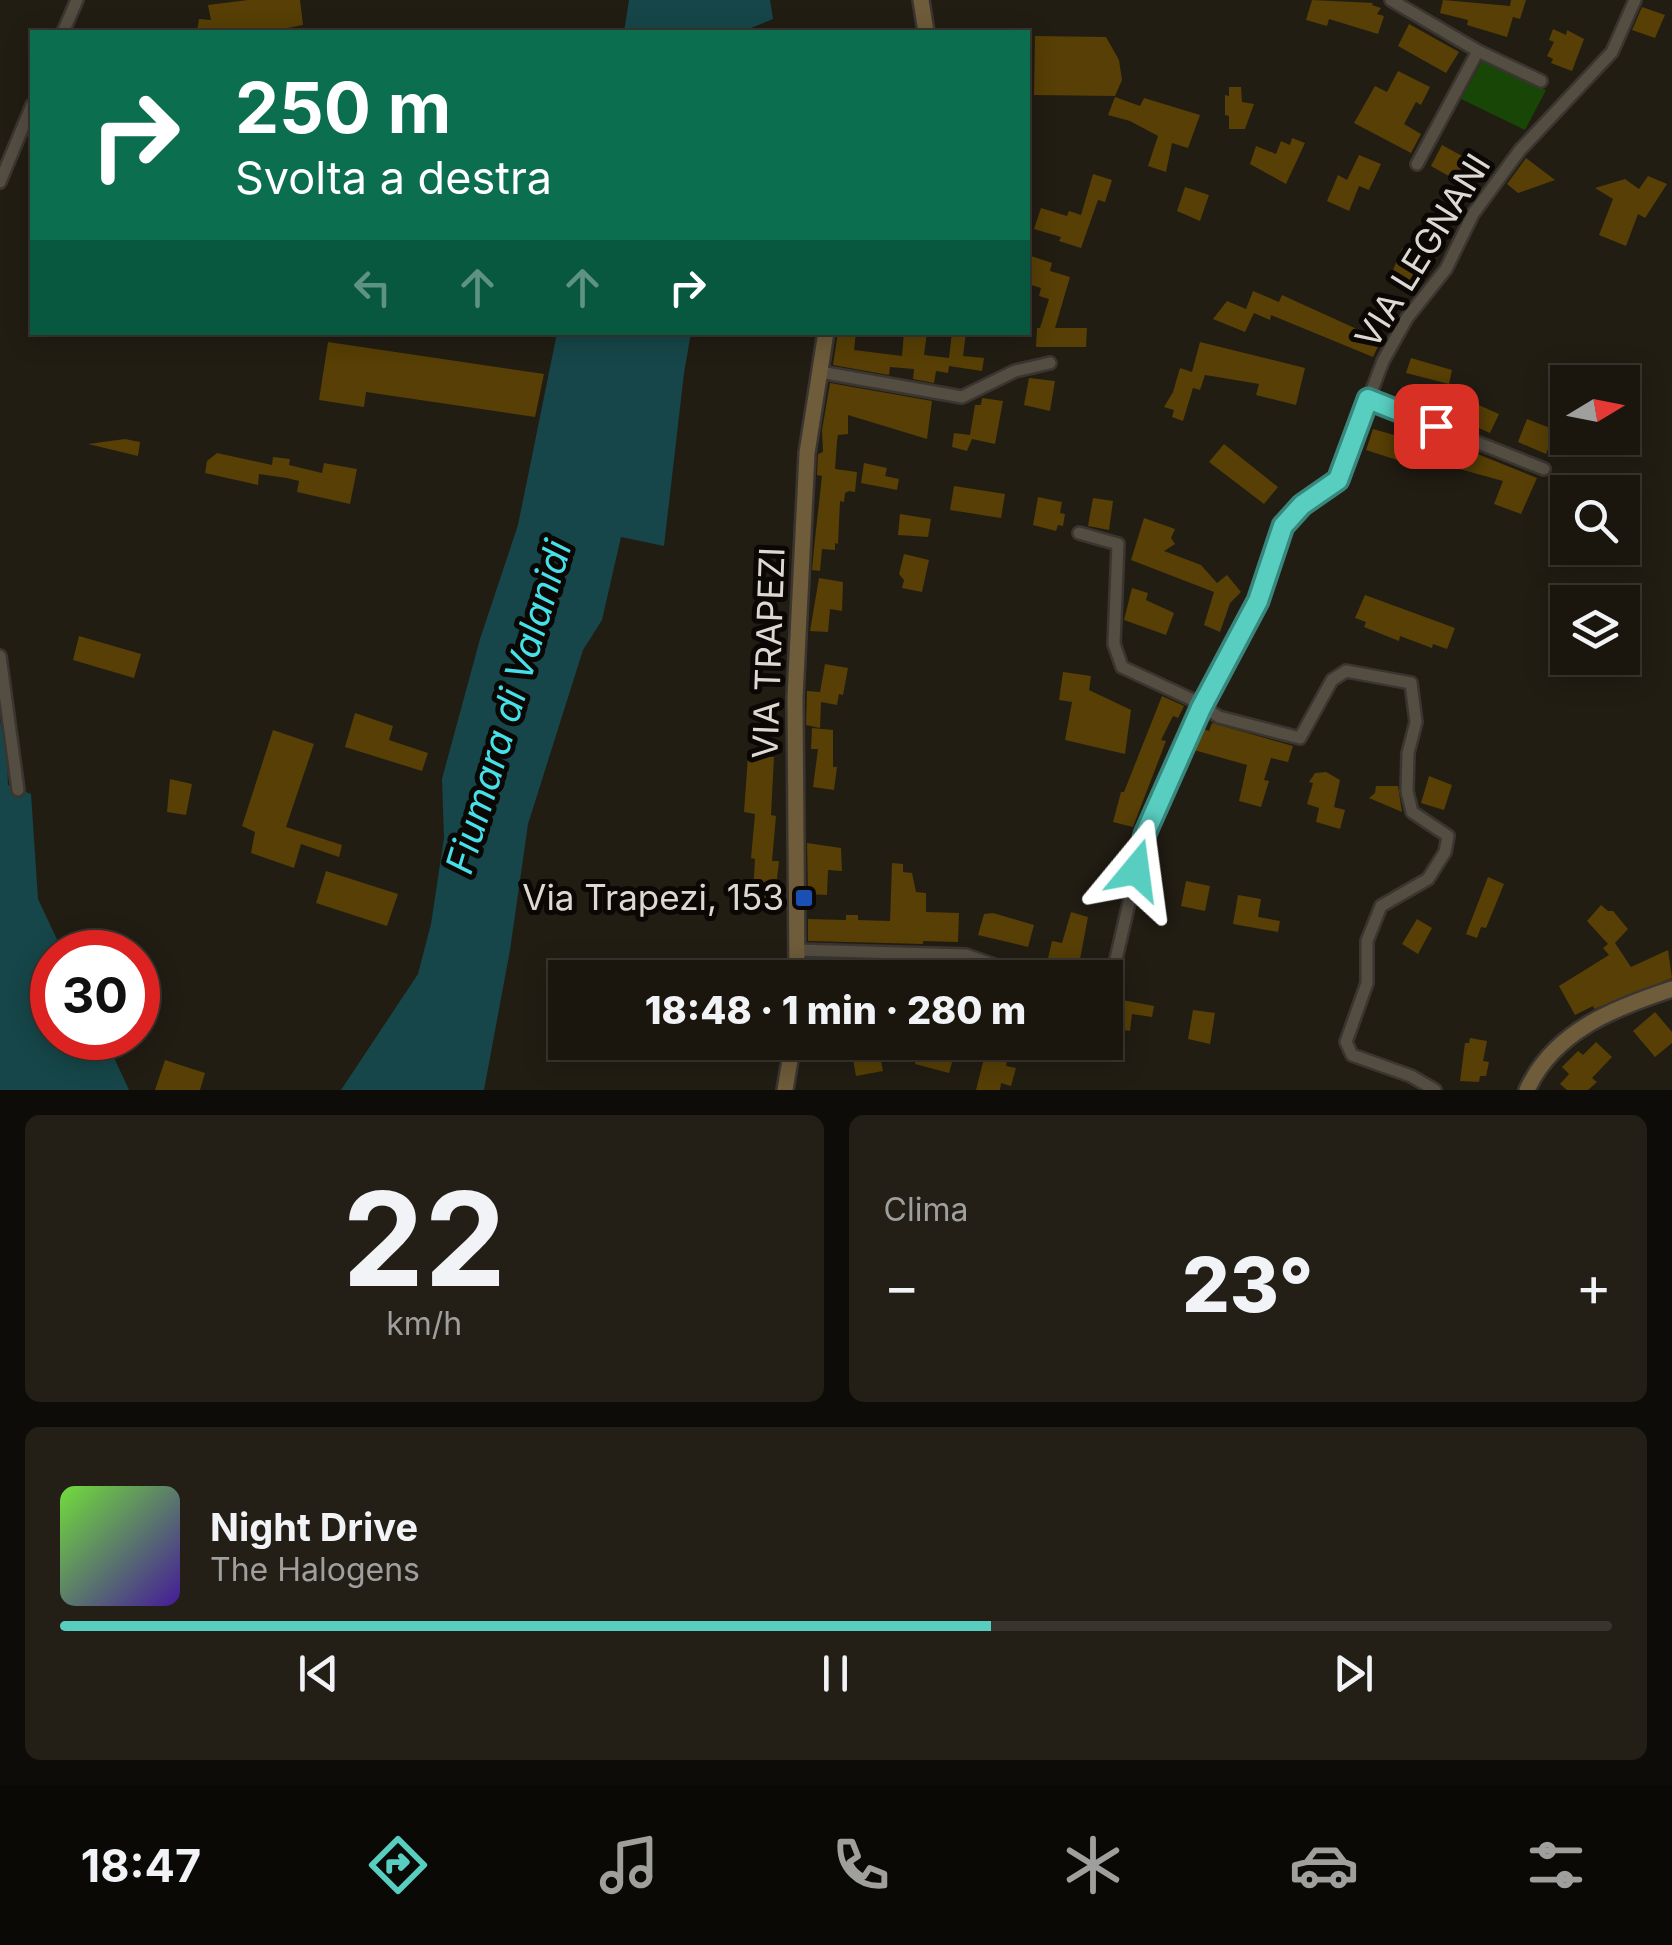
<!DOCTYPE html>
<html lang="it">
<head>
<meta charset="utf-8">
<style>
	body { margin:0; font-family:Inter,sans-serif; background:#231f17; color:#f1f3f6; height:100vh; display:flex; flex-direction:column; font-size:38px; white-space:nowrap }
	* { box-sizing:border-box; margin:0 }
	p { font-size:32px; color:#9f9f9e }
	.icon { flex:none; width:55px; height:55px; fill:none; stroke:currentColor; stroke-width:2; stroke-linecap:round; stroke-linejoin:round }
	.map { position:relative; height:1090px; overflow:hidden }
	.side { display:flex; flex-direction:column; gap:25px; padding:25px; background:#0e0c08; flex:1 }
	.side>* { flex:none }
	.banner { position:absolute; left:30px; top:30px; width:1000px; height:305px; border-radius:0px; box-shadow:0 5px 25px #0003,0 0 0 2px #38352e; background:#0b6e4f; color:#fff; overflow:hidden }
	.needle { width:65px; rotate:80deg }
	.tools { position:absolute; left:1550px; top:365px; display:grid; gap:20px }
	.tools a { display:grid; place-items:center; width:90px; height:90px; border-radius:0px; background:#1a160e; box-shadow:0 5px 25px #0003,0 0 0 2px #38352e; font-size:50px }
	.speed { position:absolute; left:30px; top:930px; display:flex; gap:20px; font-size:50px; font-weight:700; text-align:center }
	.speed>* { display:grid; place-content:center; width:130px; height:130px; border-radius:50%; background:#1a160e; box-shadow:0 5px 25px #0003,0 0 0 2px #38352e; line-height:1 }
	.speed .limit { border:15px solid #d22; background:#fff; color:#111 }
	.pin { position:absolute; display:grid; place-items:center; width:85px; height:85px; color:#fff; margin:-42px; border-radius:20px; box-shadow:0 5px 15px #0006 }
	.me { position:absolute; width:110px; margin:-55px; rotate:16deg; stroke-linejoin:round; filter:drop-shadow(0 0 8px #0008) }
	.turn { display:flex; align-items:center; gap:35px; height:210px; padding:0 40px; font-size:45px }
	.turn .icon { width:130px; height:130px; stroke-width:2.5 }
	.turn b { display:block; font-size:70px; line-height:85px }
	.lanes { display:flex; align-items:center; height:95px; padding:0 40px; background:#0003; justify-content:center; gap:50px; direction:ltr }
	.lanes .off { opacity:.35 }
	.big { font-size:75px; font-weight:800; line-height:1.1 }
	.side .tile { flex:1; display:flex; flex-direction:column; justify-content:center; gap:15px; min-width:0; padding:0 35px; border-radius:15px; background:#231f17 }
	.side .dial { align-items:center; gap:0 }
	.dial b { font-size:130px; line-height:1 }
	.song { display:flex; align-items:center; gap:30px }
	.cover { width:120px; height:120px; border-radius:15px; background:linear-gradient(135deg,hsl(100 70% 55%),hsl(260 70% 35%)) }
	.played { height:10px; border-radius:5px; background:linear-gradient(90deg,#58cec0 60%,#38352e 60%) }
	.keys { display:flex; justify-content:space-around; direction:ltr }
	.heat { display:flex; justify-content:space-between; align-items:center; font-size:55px; direction:ltr }
	.side .tiles { flex:1; display:grid; gap:25px; grid-template-columns:1fr 1fr }
	.tile:last-child { grid-column:span 2 }
	.trip { position:absolute; left:548px; top:960px; width:575px; height:100px; border-radius:0px; background:#1a160e; box-shadow:0 5px 25px #0003,0 0 0 2px #38352e; font-weight:800; line-height:100px; text-align:center }
	.menu { display:flex; height:160px; justify-content:space-around; align-items:center; background:#0a0906; color:#9f9f9e }
	.menu .icon { width:70px; height:70px }
	.menu .current { color:#58cec0 }
	.menu b { font-size:45px; color:#f1f3f6 }
	.map>svg:first-child { display:block }
	.green { fill:#184607 }
	.water { fill:#164649 }
	.building { fill:#573f05 }
	.lines { fill:none; stroke-linecap:round; stroke-linejoin:round }
	.street-casing { stroke:#3a3530; stroke-width:16 }
	.secondary-casing { stroke:#3a3530; stroke-width:20 }
	.street { stroke:#534d42; stroke-width:11 }
	.secondary { stroke:#6e5c3a; stroke-width:15 }
	.route-casing { stroke:#39867d; stroke-width:25 }
	.route { stroke:#58cec0; stroke-width:18 }
	.transit-dot { fill:#1a4fb4; stroke:#0a0704; stroke-width:4 }
	.labels { text-anchor:middle; stroke-width:10; stroke-linejoin:round; paint-order:stroke }
	.street-label { font-size:35px; fill:#ddd9d2; stroke:#0a0704 }
	.poi-label { font-size:35px; fill:#ddd9d2; stroke:#0a0704; text-anchor:end }
	.water-label { font-size:38px; font-style:italic; fill:#46e0e9; stroke:#0a0704 }
</style>
</head>
<body>
<div class="map">
<svg width="1672" height="1090" viewBox="0 0 1672 1090">
	<rect width="100%" height="100%" fill="#221d13"/>
	<!-- green -->
	<path class="green" d="M1483,59L1546,90L1525,130L1461,99Z"/>
	<!-- water -->
	<path class="water" d="M629,0H770L773,19L741,32H624Z
		M557,333H691L684,373L664,546L621,537L602,620L583,650L528,824L510,950L484,1090H341L418,974L431,924L444,838L442,779L480,639L518,525Z
		M0,720L7,752L8,785L31,794L38,899L63,952H52V1038H105L129,1090H0Z"/>
	<!-- building -->
	<path class="building" d="M248,0H300L303,25L267,32H197L199,19L211,20L208,5Z
		M1312,0L1373,3L1372,5L1381,8L1377,14L1384,16L1378,34L1329,19L1327,26L1306,20Z
		M1443,0L1510,6L1511,0H1526L1520,19L1513,17L1507,37L1467,25L1468,20L1440,13Z
		M1642,7L1665,15L1655,38L1632,30Z
		M1409,24L1459,52L1446,73L1398,46Z
		M1553,29L1566,35L1567,30L1584,39L1572,71L1551,63L1553,59L1547,56L1554,42L1549,40Z
		M1035,36L1106,37L1119,60L1122,80L1115,96L1034,95Z
		M1398,71L1430,87L1421,105L1416,102L1404,124L1421,134L1411,153L1354,123L1375,86L1387,92Z
		M1229,87H1241L1242,102L1254,104L1245,129H1229V116L1225,115V95L1229,96Z
		M1115,97L1140,106L1144,98L1200,115L1188,148L1172,143L1166,172L1148,166L1158,136L1130,121L1108,115Z
		M1292,138L1305,143L1286,184L1250,164L1256,146L1276,154L1281,141L1290,145Z
		M1442,145L1484,168L1471,193L1461,188L1463,184L1431,166Z
		M1359,155L1381,164L1369,190L1359,186L1349,211L1327,201L1338,175L1347,180Z
		M1526,158L1555,180L1518,193L1507,184Z
		M1093,174L1112,180L1105,202L1098,200L1081,248L1059,241L1061,237L1034,229L1041,208L1067,216L1069,211L1081,215Z
		M1648,176L1667,184L1645,218L1638,214L1626,246L1599,235L1613,199L1595,188L1625,179L1639,189Z
		M1185,187L1209,195L1200,221L1177,211Z
		M1402,248L1419,255L1415,266L1431,271L1421,285L1392,273Z
		M1031,256L1052,263L1050,271L1070,277L1055,328H1087L1086,347H1036L1037,328H1040L1049,299L1039,296L1041,288L1028,284Z
		M1253,291L1279,302L1282,295L1381,340L1373,357L1271,315L1270,320L1254,313L1245,332L1213,319L1227,301L1246,309Z
		M838,332H856L854,350L902,356L904,332H927L924,355L949,358L952,332H966L963,356L984,358L982,371L949,366L948,373L936,371L934,383L913,379L914,369L890,367L889,375L833,365Z
		M328,342L544,374L535,417L366,392L364,407L319,400Z
		M1200,342L1305,368L1296,405L1256,395L1259,384L1205,375L1200,390L1193,388L1183,421L1172,417L1174,410L1164,407L1173,392L1180,368L1192,372Z
		M1411,358L1452,370L1449,384L1406,373Z
		M1029,378L1055,381L1050,411L1024,405Z
		M830,383L932,401L927,439L848,415V434L838,435L837,441L835,469L857,472L855,492L849,491L845,493L844,502L840,501L838,544L835,543V550L822,549L820,571L812,570L814,548L822,549L814,548L822,476L817,475L818,454L823,452L822,430Z
		M982,398L1003,401L995,444L972,439L967,451L952,447L954,433L970,435L975,405H981Z
		M1465,399L1499,414L1490,433L1456,418Z
		M1527,419L1555,430L1546,454L1518,442Z
		M1408,428L1436,438L1431,461L1400,451L1397,460L1366,450L1373,429L1405,438Z
		M125,439L140,442L138,456L88,444Z
		M1445,441L1537,478L1521,514L1494,504L1503,481L1434,462Z
		M1224,444L1278,487L1264,504L1209,462Z
		M217,453L272,465L273,457L290,459L289,465L322,473L324,463L357,469L350,504L297,492L299,481L287,478L259,474L258,485L205,473L207,461Z
		M864,463L887,468L885,476L899,479L897,490L861,483Z
		M954,486L1005,494L1001,518L950,510Z
		M1038,497L1062,502L1060,513L1065,514L1063,526L1058,525L1056,531L1033,525Z
		M1093,498L1113,501L1109,530L1088,526Z
		M900,514L931,519L928,537L898,535Z
		M1144,518L1175,529L1171,538L1175,544L1164,551L1201,565L1217,583L1227,575L1241,592L1230,603L1220,632L1204,625L1214,592L1131,560Z
		M904,554L929,560L922,592L902,588L904,580L899,574Z
		M819,578L843,582L842,611L830,609L828,632L810,631Z
		M1132,588L1148,593L1146,600L1174,613L1166,635L1124,620Z
		M1365,595L1455,628L1447,649L1433,644L1432,648L1400,636L1399,641L1364,627L1366,622L1355,618Z
		M79,636L141,654L134,678L73,660Z
		M825,664L848,668L843,695L839,694L837,705L821,702L820,728L806,725L807,691L820,692Z
		M1063,672L1091,676L1089,690L1131,710L1125,754L1065,740L1072,702L1059,700Z
		M1162,696L1184,706L1178,718L1173,716L1161,740L1166,741L1133,827L1113,822L1121,792H1124Z
		M355,713L393,726L389,740L428,753L422,771L345,747Z
		M1212,723L1293,746L1288,762L1271,758L1264,780L1269,781L1261,807L1239,801L1247,765L1194,750L1203,729L1209,731Z
		M812,728L833,730V767H837L834,790L813,787L818,749H811Z
		M273,730L314,744L286,827L342,845L339,857L301,844L294,868L251,853L255,832L242,826Z
		M748,756L774,757L771,815L776,816L772,861H779L774,906L755,905L756,894H753L755,859L751,858L755,814L744,812Z
		M1326,772L1340,780L1334,807L1345,810L1340,829L1316,822L1319,808L1307,804L1313,783L1309,782L1315,773Z
		M1429,776L1452,785L1444,810L1421,803Z
		M170,779L192,784L186,815L167,812Z
		M1376,786H1398L1402,812L1369,798L1375,793Z
		M807,843L841,848L842,871L828,870L827,895L808,894Z
		M892,863L903,864V872L912,873L916,892L926,893V912L959,913L958,942L923,941V944L808,941V919L846,920V915H858V920L890,921Z
		M326,871L398,894L387,926L316,903Z
		M1488,877L1504,884L1486,928L1481,927L1477,938L1466,934Z
		M1186,881L1210,886L1205,911L1181,906Z
		M1238,895L1261,899L1258,917L1280,921L1278,932L1233,924Z
		M1601,905L1608,911H1613L1628,929L1615,943L1631,967L1668,950L1672,978L1594,1009L1593,1006L1575,1015L1559,986L1609,955L1603,948L1608,944L1587,921Z
		M1071,912L1088,917L1077,975L1046,967L1052,941L1062,943Z
		M993,913L1034,925L1028,947L978,935L984,914Z
		M1417,919L1432,928L1418,954L1402,944Z
		M808,960H824L825,969L850,966V961L923,963V978H808Z
		M1117,999L1154,1006L1152,1017L1132,1014L1130,1031L1112,1028Z
		M1193,1010L1215,1013L1210,1044L1188,1039Z
		M1655,1012L1672,1032V1043L1655,1057L1633,1031Z
		M1470,1038L1487,1041L1483,1061L1489,1062L1486,1076H1480L1479,1082L1460,1081L1465,1043H1469Z
		M915,1042H942L956,1048L949,1073L915,1064L917,1054L912,1052Z
		M988,1042L1009,1052L1006,1066L1016,1068L1011,1086L1001,1083L1000,1090H976Z
		M1047,1042H1096L1093,1060L1071,1056V1053L1047,1045Z
		M1596,1042L1612,1057L1592,1078L1597,1082L1588,1090H1567L1560,1084L1569,1074L1562,1067L1578,1051L1583,1055Z
		M878,1046L883,1071L856,1076L853,1059Z
		M165,1060L205,1073L200,1090H155Z"/>
	<g class="lines">
		<!-- street casing -->
		<g class="street-casing">
			<path id="street" d="M1391,0L1478,51L1541,81
				M63,32L77,0
				M1417,164L1478,51
				M0,182L32,105
				M820,372L962,397L1015,371L1050,363
				M1368,399L1544,469
				M1079,533L1118,544L1114,644L1122,667L1193,700L1219,717L1300,738L1332,680L1346,671L1411,683L1416,722L1408,753L1407,791L1412,812L1448,836L1445,852L1428,879L1381,906L1367,941V983L1346,1042L1352,1055L1411,1076L1435,1090
				M0,656L18,790
				M797,950L966,955L1031,978
				M1105,985L1112,976L1145,834L1201,709L1258,601L1283,526L1302,505L1338,480L1383,361L1407,318L1446,269L1473,214L1520,150L1612,52L1635,0"/>
		</g>
		<!-- secondary casing -->
		<g class="secondary-casing">
			<path id="secondary" d="M921,0L926,32
				M797,978L795,697L807,453L826,332
				M785,1090L793,1042
				M1527,1090C1554,1031 1614,1008 1672,989"/>
		</g>
		<!-- street -->
		<use href="#street" class="street"/>
		<!-- secondary -->
		<use href="#secondary" class="secondary"/>
	</g>
	<g class="lines">
		<!-- route casing -->
		<g class="route-casing">
			<path id="route" d="M1136,870L1145,834L1201,708L1258,601L1283,526L1302,505L1338,480L1368,399L1436,426"/>
		</g>
		<!-- route -->
		<use href="#route" class="route"/>
	</g>
	<!-- markers -->
	<rect class="transit-dot" x="794" y="888" width="20" height="20" rx="5"/>
	<g class="labels">
		<!-- street labels -->
		<g class="street-label">
			<text transform="translate(1423 251) rotate(-58)" y="12">VIA LEGNANI</text>
			<text transform="translate(769 653) rotate(-88)" y="12">VIA TRAPEZI</text>
		</g>
		<!-- poi labels -->
		<g class="poi-label">
			<text x="784" y="910">Via Trapezi, 153</text>
		</g>
		<!-- water labels -->
		<g class="water-label">
			<text transform="translate(509 707) rotate(-73)" y="13">Fiumara di Valanidi</text>
		</g>
	</g>
</svg>
<div class="tools">
<a><svg class="needle" viewBox="-14 -14 28 28"><path d="M0-13l5 13h-10z" fill="#e53935"/><path d="M0 13l5-13h-10z" fill="#9f9f9e"/></svg></a>
<a><svg class="icon" aria-label="search" viewBox="0 0 24 24"><circle cx="10" cy="10" r="6"/><path d="M15 15l6 6"/></svg></a>
<a><svg class="icon" aria-label="layers" viewBox="0 0 24 24"><path d="M12 4l9 5-9 5-9-5zM3 14l9 5 9-5"/></svg></a>
</div>
<div class="speed"><div class="limit">30</div></div>
<div class="pin" style="left:1436px;top:426px;background:#d93025"><svg class="icon" aria-label="arrive" viewBox="0 0 24 24"><path d="M6 21V4h12l-3 4 3 4H6"/></svg></div>
<svg class="me" style="left:1136px;top:870px" viewBox="-20 -20 40 40"><path d="M0-17L14 15 0 8-14 15z" fill="#58cec0" stroke="#fff" stroke-width="4"/></svg>
<div class="trip">18:48 · 1 min · 280 m</div>
<div class="banner">
<div class="turn"><svg class="icon" aria-label="right" viewBox="0 0 24 24"><path d="M7 20v-9h11M14 6l5 5-5 5"/></svg><div><b>250 m</b>Svolta a destra</div></div>
<div class="lanes"><svg class="icon off" aria-label="left" viewBox="0 0 24 24"><path d="M17 20v-9H6M10 6l-5 5 5 5"/></svg><svg class="icon off" aria-label="ahead" viewBox="0 0 24 24"><path d="M12 20V5M6 11l6-6 6 6"/></svg><svg class="icon off" aria-label="ahead" viewBox="0 0 24 24"><path d="M12 20V5M6 11l6-6 6 6"/></svg><svg class="icon" aria-label="right" viewBox="0 0 24 24"><path d="M7 20v-9h11M14 6l5 5-5 5"/></svg></div>
</div>
</div>
<section class="side">
<div class="tiles">
<div class="tile dial"><b>22</b><p>km/h</p></div>
<div class="tile"><p>Clima</p>
<div class="heat"><a>−</a><b class="big">23°</b><a>+</a></div>
</div>
<div class="tile">
<div class="song"><i class="cover"></i><div><b>Night Drive</b><p>The Halogens</p></div></div>
<div class="played"></div>
<div class="keys"><svg class="icon" aria-label="previous" viewBox="0 0 24 24"><path d="M18 5L8 12l10 7zM5 5v14"/></svg><svg class="icon" aria-label="pause" viewBox="0 0 24 24"><path d="M8 5v14M16 5v14"/></svg><svg class="icon" aria-label="next" viewBox="0 0 24 24"><path d="M6 5l10 7-10 7zM19 5v14"/></svg></div>
</div>
</div>
</section>
<nav class="menu">
<b>18:47</b>
<svg class="icon current" aria-label="directions" viewBox="0 0 24 24"><path d="M12 3l9 9-9 9-9-9zM9 14v-3h6M13 9l2 2-2 2"/></svg>
<svg class="icon" aria-label="music" viewBox="0 0 24 24"><path d="M9 18V5l10-2v13"/><circle cx="6" cy="18" r="3"/><circle cx="16" cy="16" r="3"/></svg>
<svg class="icon" aria-label="phone" viewBox="0 0 24 24"><path d="M5 4h4l2 5-3 2q2 4 5 5l2-3 5 2v4C11 20 4 13 5 4z"/></svg>
<svg class="icon" aria-label="climate" viewBox="0 0 24 24"><path d="M12 3v18M4 7l16 10M4 17L20 7"/></svg>
<svg class="icon" aria-label="car" viewBox="0 0 24 24"><path d="M5 17H2v-5l4-1 3-4h7l3 4 3 1v5h-3M9 17h6M6 11h13"/><circle cx="7" cy="17" r="2"/><circle cx="17" cy="17" r="2"/></svg>
<svg class="icon" aria-label="filters" viewBox="0 0 24 24"><path d="M4 7h16M4 17h16"/><circle cx="9" cy="7" r="2"/><circle cx="15" cy="17" r="2"/></svg>
</nav>
</body>
</html>
